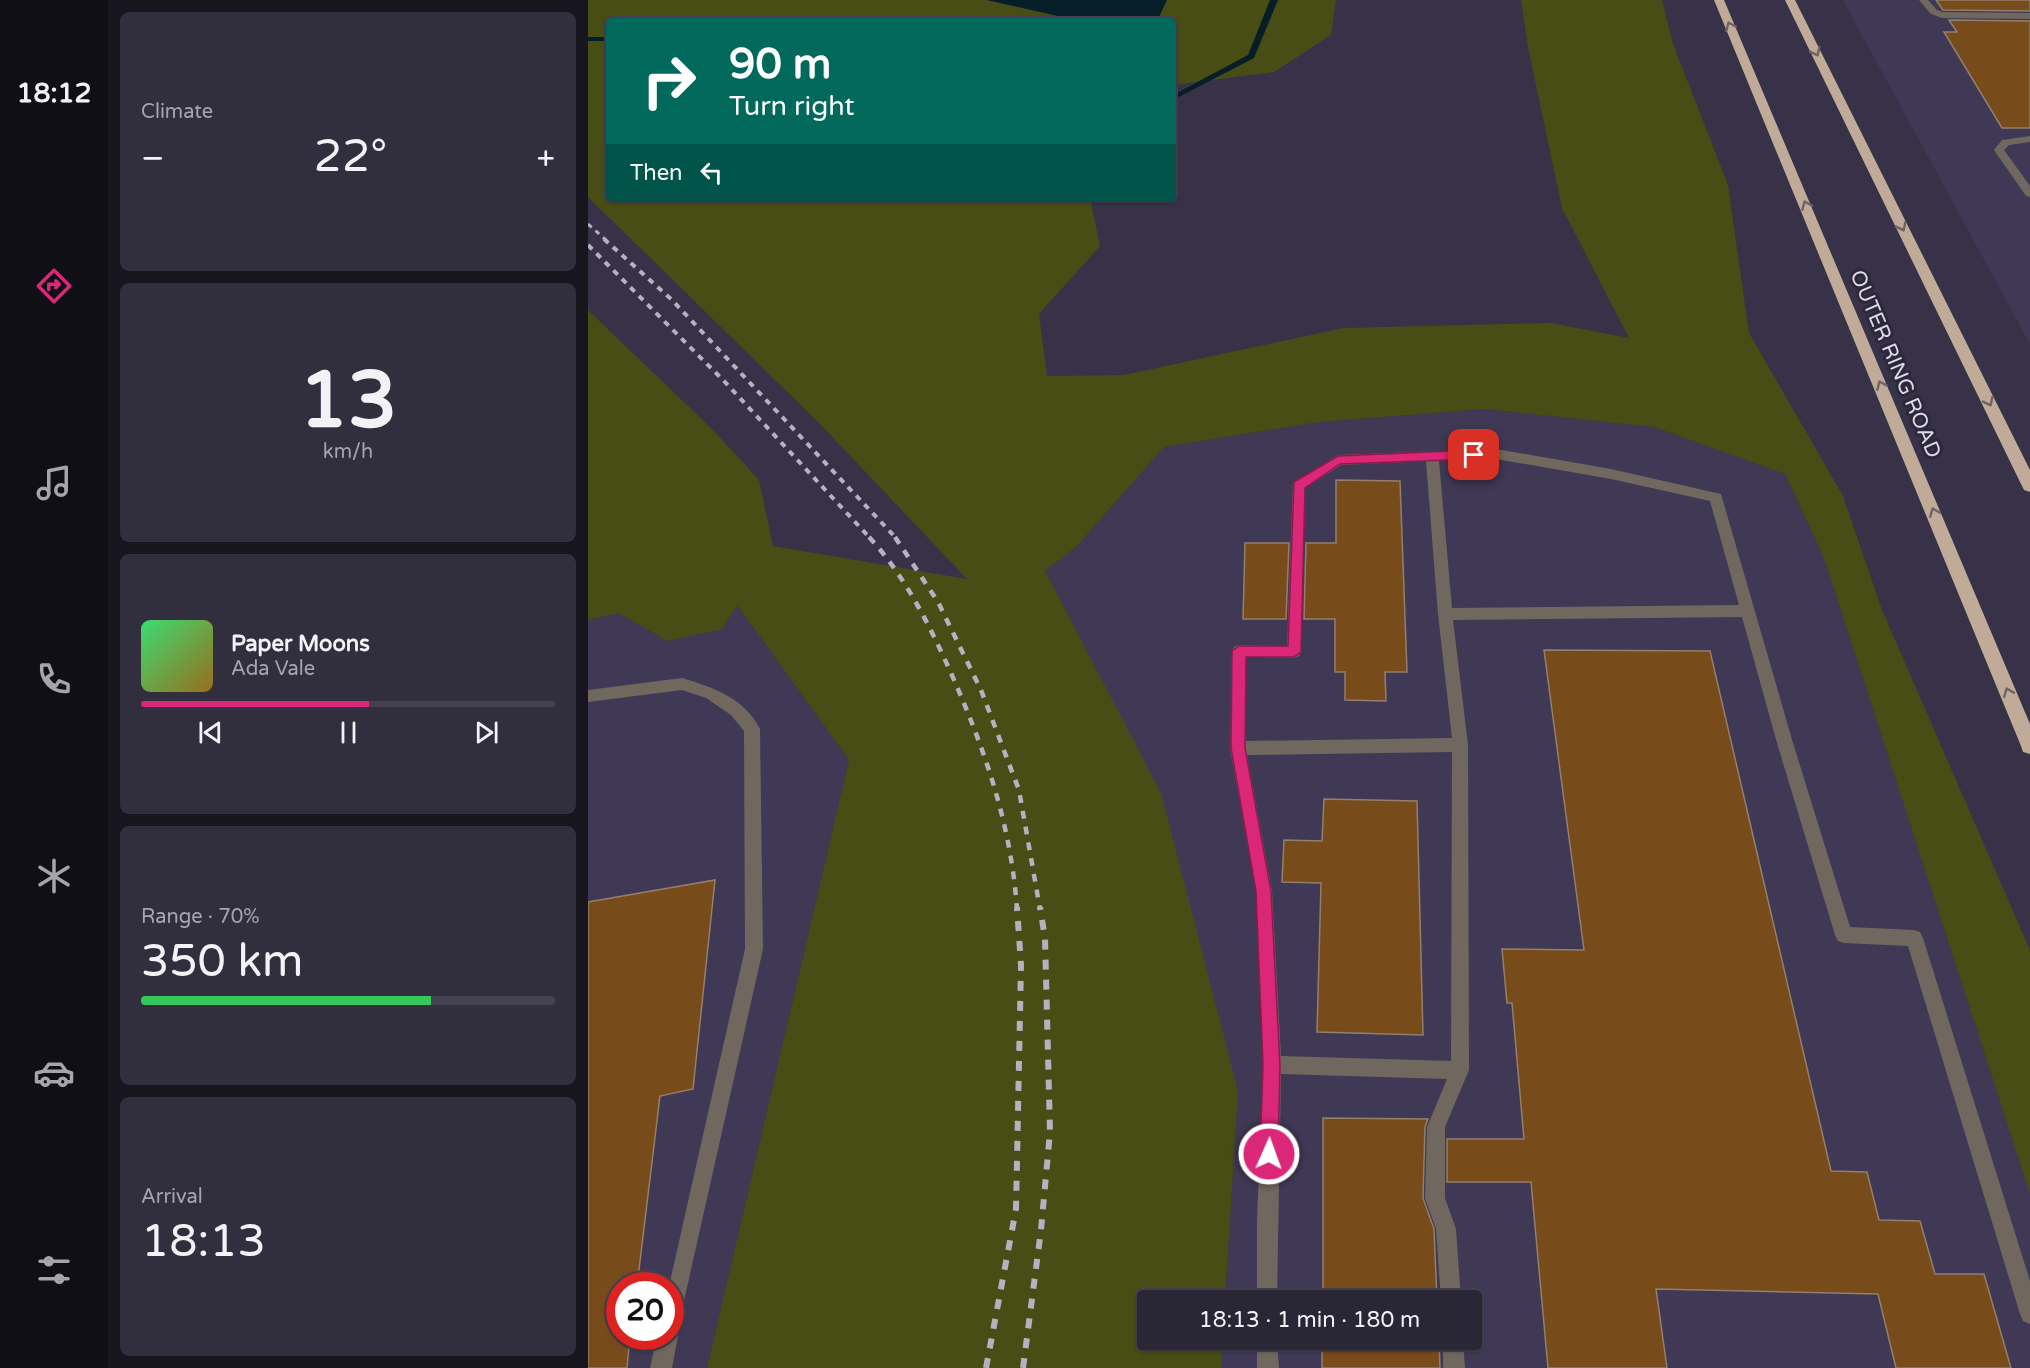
<!DOCTYPE html>
<html lang="en">
<head>
<meta charset="utf-8">
<style>
	body { margin:0; font-family:"Varela Round",sans-serif; background:#312e3d; color:#f1f3f6; height:100vh; display:flex; flex-direction:column; font-size:22px; white-space:nowrap }
	* { box-sizing:border-box; margin:0 }
	p { font-size:20px; color:#a5a5ad }
	.icon { flex:none; width:33px; height:33px; fill:none; stroke:currentColor; stroke-width:2; stroke-linecap:round; stroke-linejoin:round }
	.map { position:relative; flex:1; overflow:hidden }
	.sheet { display:flex; flex-direction:column; gap:12px; padding:12px; background:#17151d; width:480px }
	.sheet>* { flex:none }
	.hud { position:absolute; left:18px; top:18px; width:570px; height:183px; border-radius:6px; box-shadow:0 2px 4px #0004,0 0 0 2px #454350; background:#00695c; color:#fff; overflow:hidden }
	.speed { position:absolute; left:18px; top:1272px; display:flex; gap:12px; font-size:30px; font-weight:700; text-align:center }
	.speed>* { display:grid; place-content:center; width:78px; height:78px; border-radius:50%; background:#292635; box-shadow:0 2px 4px #0004,0 0 0 2px #454350; line-height:1 }
	.speed .limit { border:9px solid #d22; background:#fff; color:#111 }
	.pin { position:absolute; display:grid; place-items:center; width:51px; height:51px; color:#fff; margin:-26px; border-radius:12px; box-shadow:0 3px 9px #0006 }
	.me { position:absolute; width:66px; margin:-33px; rotate:2deg; stroke-linejoin:round; filter:drop-shadow(0 0 4px #0008) }
	.turn { display:flex; align-items:center; gap:21px; height:126px; padding:0 24px; font-size:27px }
	.turn .icon { width:78px; height:78px; stroke-width:2.5 }
	.turn b { display:block; font-size:42px; line-height:51px }
	.then { display:flex; align-items:center; height:57px; padding:0 24px; background:#0003; gap:12px; font-size:22px }
	.big { font-size:45px; font-weight:600; line-height:1.1 }
	.sheet .widget { flex:1; display:flex; flex-direction:column; justify-content:center; gap:9px; min-width:0; padding:0 21px; border-radius:9px; background:#312e3d }
	.sheet .dial { align-items:center; gap:0 }
	.dial b { font-size:78px; line-height:1 }
	.song { display:flex; align-items:center; gap:18px }
	.cover { width:72px; height:72px; border-radius:9px; background:linear-gradient(135deg,hsl(140 70% 55%),hsl(40 70% 35%)) }
	.played { height:6px; border-radius:3px; background:linear-gradient(90deg,#db2777 55%,#454350 55%) }
	.keys { display:flex; justify-content:space-around; direction:ltr }
	.heat { display:flex; justify-content:space-between; align-items:center; font-size:33px; direction:ltr }
	.charge { height:9px; border-radius:4px; background:linear-gradient(90deg,#34c759 70%,#454350 0) }
	.trip { position:absolute; left:549px; top:1290px; width:345px; height:60px; border-radius:6px; background:#292635; box-shadow:0 2px 4px #0004,0 0 0 2px #454350; font-weight:600; line-height:60px; text-align:center }
	main { display:flex; flex:1; min-height:0 }
	.tab-bar { display:flex; flex-direction:column; width:108px; justify-content:space-around; align-items:center; background:#100f15; color:#a5a5ad }
	.tab-bar .icon { width:42px; height:42px }
	.tab-bar .on { color:#db2777 }
	.tab-bar b { font-size:27px; color:#f1f3f6 }
	.map>svg:first-child { display:block }
	.built { fill:#403955; fill-rule:evenodd }
	.green { fill:#474d14 }
	.water { fill:#061e27 }
	.lines { fill:none; stroke-linecap:round; stroke-linejoin:round }
	.stream { fill:#061e27; fill-rule:evenodd }
	.building { fill:#774c1a; stroke:#937f6c; stroke-width:1.5 }
	.minor { fill:#70685f; fill-rule:evenodd }
	.highway { fill:#bfab97; fill-rule:evenodd }
	.rail-far3 { stroke:#b4b1c1; stroke-width:3; stroke-dasharray:5 5; stroke-linecap:butt }
	.rail-far2 { stroke:#b4b1c1; stroke-width:4; stroke-dasharray:6 6; stroke-linecap:butt }
	.rail-far1 { stroke:#b4b1c1; stroke-width:4.5; stroke-dasharray:8 8; stroke-linecap:butt }
	.rail { stroke:#b4b1c1; stroke-width:6; stroke-dasharray:10 10; stroke-linecap:butt }
	.oneway { stroke:#6f6365 }
	.route { fill:#db2777; stroke:#8e194d; stroke-width:1.5 }
	.labels { text-anchor:middle; stroke-width:6; stroke-linejoin:round; paint-order:stroke }
	.street-label { font-size:21px; fill:#dfdcea; stroke:#2d283c }
</style>
</head>
<body>
<main>
<nav class="tab-bar">
<b>18:12</b>
<svg class="icon on" aria-label="directions" viewBox="0 0 24 24"><path d="M12 3l9 9-9 9-9-9zM9 14v-3h6M13 9l2 2-2 2"/></svg>
<svg class="icon" aria-label="music" viewBox="0 0 24 24"><path d="M9 18V5l10-2v13"/><circle cx="6" cy="18" r="3"/><circle cx="16" cy="16" r="3"/></svg>
<svg class="icon" aria-label="phone" viewBox="0 0 24 24"><path d="M5 4h4l2 5-3 2q2 4 5 5l2-3 5 2v4C11 20 4 13 5 4z"/></svg>
<svg class="icon" aria-label="climate" viewBox="0 0 24 24"><path d="M12 3v18M4 7l16 10M4 17L20 7"/></svg>
<svg class="icon" aria-label="car" viewBox="0 0 24 24"><path d="M5 17H2v-5l4-1 3-4h7l3 4 3 1v5h-3M9 17h6M6 11h13"/><circle cx="7" cy="17" r="2"/><circle cx="17" cy="17" r="2"/></svg>
<svg class="icon" aria-label="filters" viewBox="0 0 24 24"><path d="M4 7h16M4 17h16"/><circle cx="9" cy="7" r="2"/><circle cx="15" cy="17" r="2"/></svg>
</nav>
<section class="sheet">
<div class="widget"><p>Climate</p>
<div class="heat"><a>−</a><b class="big">22°</b><a>+</a></div>
</div>
<div class="widget dial"><b>13</b><p>km/h</p></div>
<div class="widget">
<div class="song"><i class="cover"></i><div><b>Paper Moons</b><p>Ada Vale</p></div></div>
<div class="played"></div>
<div class="keys"><svg class="icon" aria-label="previous" viewBox="0 0 24 24"><path d="M18 5L8 12l10 7zM5 5v14"/></svg><svg class="icon" aria-label="pause" viewBox="0 0 24 24"><path d="M8 5v14M16 5v14"/></svg><svg class="icon" aria-label="next" viewBox="0 0 24 24"><path d="M6 5l10 7-10 7zM19 5v14"/></svg></div>
</div>
<div class="widget"><p>Range · 70%</p><b class="big">350 km</b><div class="charge"></div></div>
<div class="widget"><p>Arrival</p><b class="big">18:13</b></div>
</section>
<div class="map">
<svg width="1442" height="1368" viewBox="0 0 1442 1368">
	<rect width="100%" height="100%" fill="#373247"/>
	<!-- built -->
	<path class="built" d="M1255,0H1442V344L1257,4Z
		M897,409L1066,427L1197,474L1236,558L1442,1194V1368H633L635,1340H884V1300H637L650,1090L456,571L489,546L576,447L731,422Z
		M149,605L261,760L119,1368H0V620L31,613L79,641ZM32,1286H82V1336H32Z"/>
	<!-- green -->
	<path class="green" d="M0,0H399L492,21H21V198H502L512,246L451,314L459,376L536,375L755,328L963,323L1041,338L974,208L940,47L933,0H1074L1085,44L1140,185L1161,333L1255,496L1294,610L1442,950V1194L1236,558L1197,474L1066,427L897,409L731,422L576,447L489,546L457,571L573,793L650,1091L637,1300H560V1340H635L633,1368H119L261,760L149,605L134,629L79,641L31,613L0,620V310L125,430L171,480L185,546L379,579L232,424L0,197Z
		M579,0H748L743,35L686,72L585,85V21H560L571,16Z"/>
	<!-- water -->
	<path class="water" d="M399,0H579L571,17L560,21H492Z"/>
	<g class="lines">
		<!-- stream -->
		<path class="stream" d="M682,0H690L666,58L585,100V95L660,55Z
			M0,37H21V41H0Z"/>
	</g>
	<!-- building -->
	<path class="building" d="M1348,0H1442V11L1355,10Z
		M1361,20L1442,21V128H1414L1356,32H1369Z
		M748,480L812,481L819,672H797L798,701L757,700V672H747V619H716L718,543H748Z
		M657,543H701L698,619H655Z
		M956,650L1122,651L1243,1171L1279,1172L1291,1220L1332,1221L1347,1274H1396L1423,1368H1308L1290,1294L1068,1289L1079,1368H960L943,1182H859V1139H936L924,1003H919L914,949L996,950Z
		M736,799L829,801L835,1035L729,1032L733,883L694,882L696,840L734,841Z
		M127,880L105,1089L72,1096L49,1286H32V1336H42L39,1368H0V902Z
		M735,1118L840,1119L837,1127L835,1198L846,1229L849,1300H735Z
		M734,1340H851L852,1368H734Z"/>
	<g class="lines">
		<!-- minor -->
		<path class="minor" d="M1331,0H1340L1349,10L1355,12L1442,13V19L1354,18L1343,14Z
			M1442,136V142L1421,145L1416,150L1442,186V197L1438,196L1406,150L1414,140Z
			M908,449L1023,469L1133,494L1205,743L1262,927L1326,930L1332,932L1335,938L1442,1281V1324L1435,1321L1432,1314L1320,946L1256,943L1250,941L1247,935L1189,743L1154,617L865,620L880,745L881,1070L857,1127V1198L868,1229L873,1300H853L848,1229L837,1198L839,1127L859,1079L693,1074L689,1300H669V1221L675,1065L668,891L642,748L644,651L646,647L651,645L699,646L705,483L750,455ZM908,459L1023,479L1122,501L1151,605L864,608L851,461ZM838,461L850,614L864,738L658,741V657L706,658L711,656L713,652L717,488L753,465ZM864,752L863,1061L693,1056L684,891L659,755Z
			M94,678C124,687 157,698 172,729L175,949L89,1332L90,1336L84,1368H62L69,1336H82V1286H81L157,949L156,731L143,715L118,698L94,690L0,702V690Z
			M669,1340H689L691,1368H669Z
			M855,1340H875L877,1368H855Z"/>
		<!-- highway -->
		<path class="highway" d="M1126,0H1136L1442,724V754L1435,752L1433,746Z
			M1197,0H1207L1442,470V492L1436,490L1434,486Z"/>
		<!-- rail-far3 -->
		<path class="rail-far3" d="M0,224L18,240"/>
		<!-- rail-far2 -->
		<path class="rail-far2" d="M16,239L84,300L308,538
			M0,245L136,381L282,538"/>
		<!-- rail-far1 -->
		<path class="rail-far1" d="M281,537C317,576 341,624 363,673C397,750 423,824 429,909
			M307,537L350,602L393,690L431,790L452,909"/>
		<!-- rail -->
		<path class="rail" d="M398,1368L428,1209L433,965L429,907
			M435,1368L453,1230L462,1132L457,938L452,907"/>
	</g>
	<!-- one-way arrows -->
	<defs><path id="oneway-chevron" d="M-2-3.5L2.5 0L-2 3.5" fill="none" stroke-width="1.6" stroke-linecap="round" stroke-linejoin="round" transform="scale(1.5)"/></defs>
	<g class="oneway">
		<use href="#oneway-chevron" transform="translate(1142 26) rotate(-113)"/>
		<use href="#oneway-chevron" transform="translate(1228 52) rotate(64)"/>
		<use href="#oneway-chevron" transform="translate(1218 205) rotate(-113)"/>
		<use href="#oneway-chevron" transform="translate(1314 227) rotate(64)"/>
		<use href="#oneway-chevron" transform="translate(1293 385) rotate(-113)"/>
		<use href="#oneway-chevron" transform="translate(1401 402) rotate(64)"/>
		<use href="#oneway-chevron" transform="translate(1346 512) rotate(-112)"/>
		<use href="#oneway-chevron" transform="translate(1420 692) rotate(-112)"/>
	</g>
	<!-- route -->
	<path class="route" d="M886,450L892,455L886,459L752,464L717,488L713,652L706,657H658L657,748L683,891L692,1065L690,1154L687,1160L681,1163L675,1160L672,1154L675,1065L668,891L643,748L644,651L651,646H700L706,482L750,456Z"/>
	<g class="labels">
		<!-- street labels -->
		<g class="street-label">
			<text transform="translate(1308 364) rotate(67)" y="7">OUTER RING ROAD</text>
		</g>
	</g>
</svg>
<div class="speed"><div class="limit">20</div></div>
<div class="pin" style="left:886px;top:455px;background:#d93025"><svg class="icon" aria-label="arrive" viewBox="0 0 24 24"><path d="M6 21V4h12l-3 4 3 4H6"/></svg></div>
<svg class="me" style="left:681px;top:1154px" viewBox="-20 -20 40 40"><circle r="17" fill="#db2777" stroke="#fff" stroke-width="3"/><path d="M0-11L8 9 0 5-8 9z" fill="#fff"/></svg>
<div class="trip">18:13 · 1 min · 180 m</div>
<div class="hud">
<div class="turn"><svg class="icon" aria-label="right" viewBox="0 0 24 24"><path d="M7 20v-9h11M14 6l5 5-5 5"/></svg><div><b>90 m</b>Turn right</div></div>
<div class="then">Then<svg class="icon" aria-label="left" viewBox="0 0 24 24"><path d="M17 20v-9H6M10 6l-5 5 5 5"/></svg></div>
</div>
</div>
</main>
</body>
</html>
